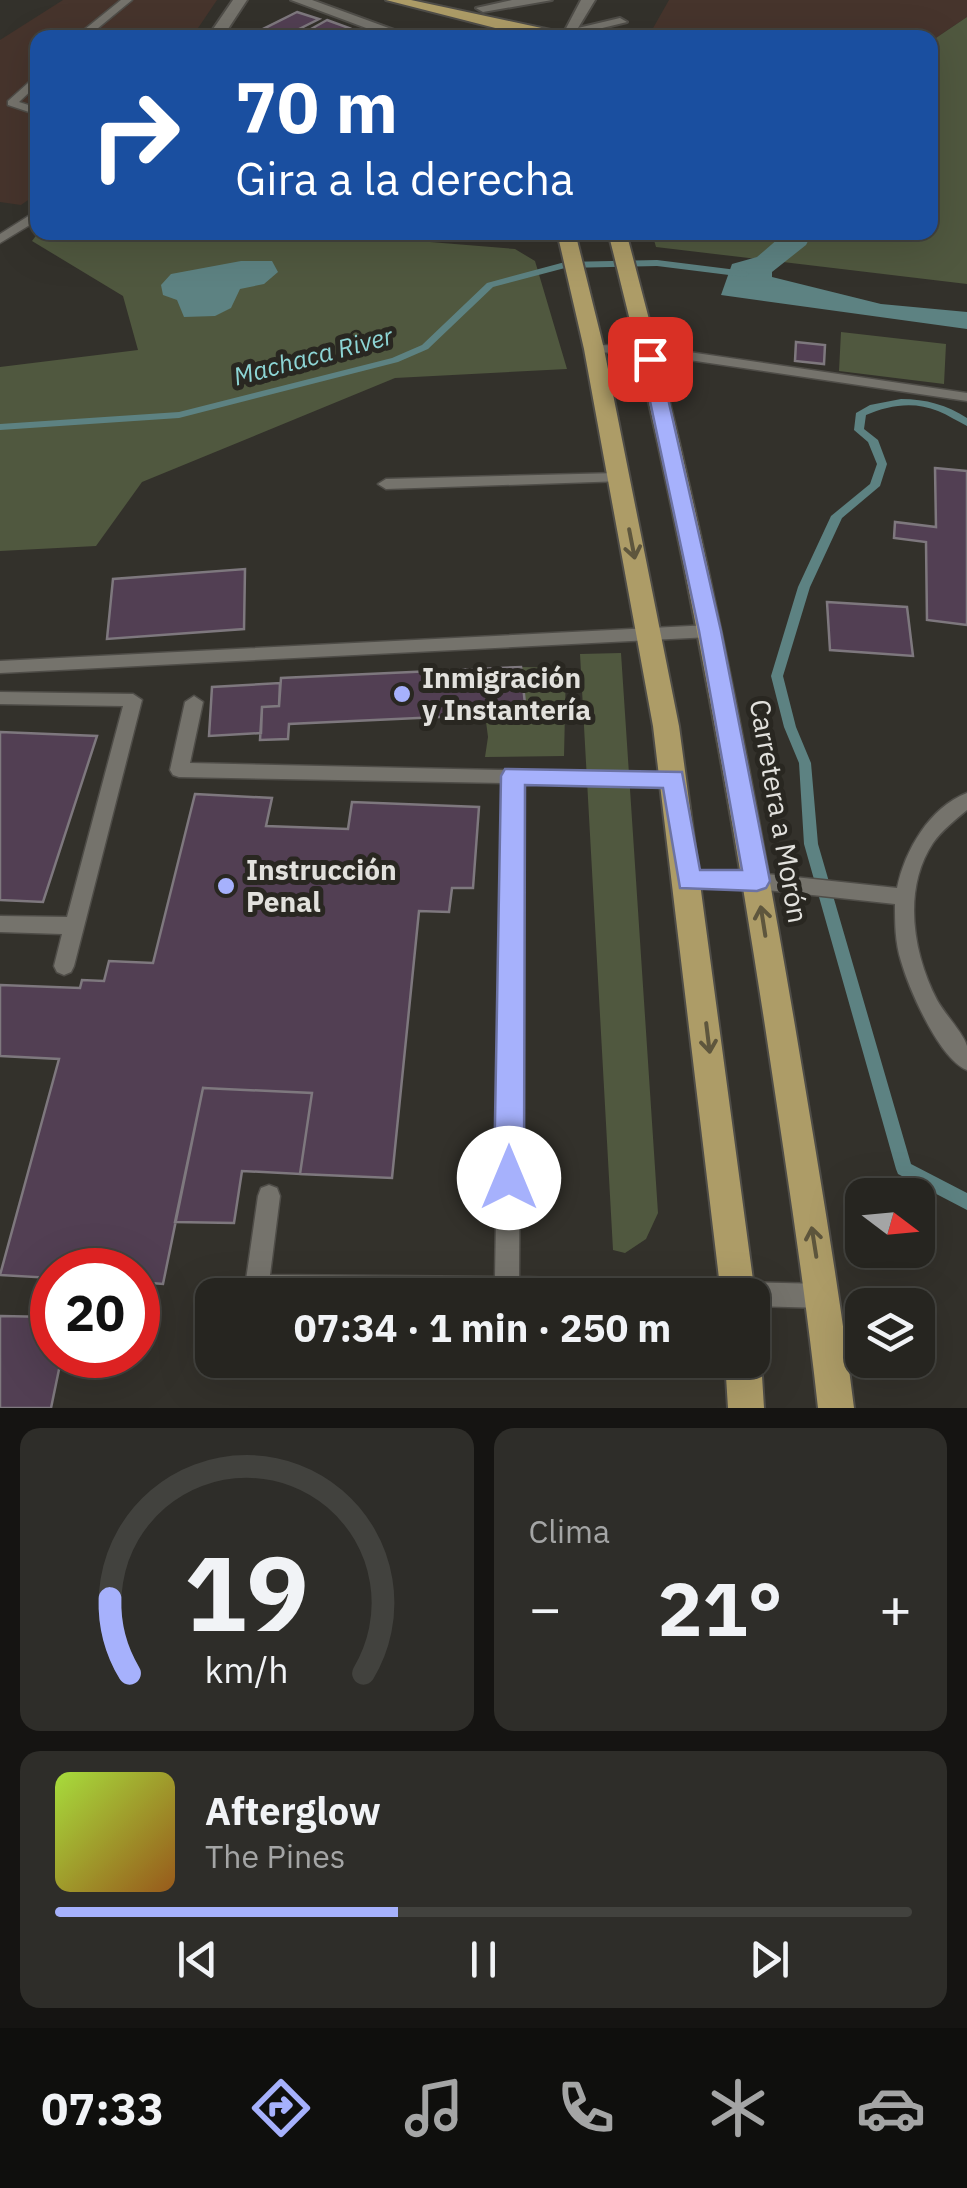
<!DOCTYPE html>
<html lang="es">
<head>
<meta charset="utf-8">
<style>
	body { margin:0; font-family:"IBM Plex Sans",sans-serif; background:#2e2d29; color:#f1f3f6; height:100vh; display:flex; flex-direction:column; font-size:38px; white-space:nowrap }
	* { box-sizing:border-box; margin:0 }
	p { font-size:32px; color:#a4a5a5 }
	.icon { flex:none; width:55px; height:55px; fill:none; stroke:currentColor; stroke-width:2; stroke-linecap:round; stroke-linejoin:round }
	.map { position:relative; height:1408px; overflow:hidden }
	.panel { display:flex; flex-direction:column; gap:20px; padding:20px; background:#151412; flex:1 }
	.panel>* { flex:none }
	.hud { position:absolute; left:30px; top:30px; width:908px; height:210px; border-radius:20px; box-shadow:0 10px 40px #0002,0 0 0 2px #42423e; background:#1a4fa0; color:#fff; overflow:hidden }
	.needle { width:65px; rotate:106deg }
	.fabs { position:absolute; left:845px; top:1178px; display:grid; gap:20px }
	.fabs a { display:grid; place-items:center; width:90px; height:90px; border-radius:20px; background:#262520; box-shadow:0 10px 40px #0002,0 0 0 2px #42423e; font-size:50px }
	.speed { position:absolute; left:30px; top:1248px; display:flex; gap:20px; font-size:50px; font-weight:700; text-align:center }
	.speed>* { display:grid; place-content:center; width:130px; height:130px; border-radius:50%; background:#262520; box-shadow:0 10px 40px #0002,0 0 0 2px #42423e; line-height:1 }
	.speed .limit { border:15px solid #d22; background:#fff; color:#111 }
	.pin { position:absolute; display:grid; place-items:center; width:85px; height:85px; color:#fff; margin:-42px; border-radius:20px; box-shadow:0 5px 15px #0006 }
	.me { position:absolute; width:110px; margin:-55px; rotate:0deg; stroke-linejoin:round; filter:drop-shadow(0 0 8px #0008) }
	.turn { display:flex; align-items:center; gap:35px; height:210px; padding:0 40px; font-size:45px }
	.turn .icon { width:130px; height:130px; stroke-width:2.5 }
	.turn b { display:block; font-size:70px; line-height:85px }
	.big { font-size:75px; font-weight:700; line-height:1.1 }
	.panel .tile { flex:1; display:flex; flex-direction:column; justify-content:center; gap:15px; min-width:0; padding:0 35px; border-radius:20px; background:#2e2d29 }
	.panel .dial { align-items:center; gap:0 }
	.dial svg { height:260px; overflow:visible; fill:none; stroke:#42423e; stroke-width:7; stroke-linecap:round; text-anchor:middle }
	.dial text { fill:#f1f3f6; stroke:none }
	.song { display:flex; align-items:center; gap:30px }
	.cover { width:120px; height:120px; border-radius:15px; background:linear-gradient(135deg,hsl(80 70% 55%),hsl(30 70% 35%)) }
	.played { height:10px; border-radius:5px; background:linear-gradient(90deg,#a6b1fc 40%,#42423e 40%) }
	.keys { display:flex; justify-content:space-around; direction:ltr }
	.heat { display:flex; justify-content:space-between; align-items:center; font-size:55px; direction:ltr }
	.panel .tiles { flex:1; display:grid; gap:20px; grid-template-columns:1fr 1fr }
	.tile:last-child { grid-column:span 2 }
	.trip { position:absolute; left:195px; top:1278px; width:575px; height:100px; border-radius:20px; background:#262520; box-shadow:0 10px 40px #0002,0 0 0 2px #42423e; font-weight:700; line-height:100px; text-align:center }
	.tabs { display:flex; height:160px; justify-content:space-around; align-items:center; background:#0f0f0d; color:#a4a5a5 }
	.tabs .icon { width:70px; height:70px }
	.tabs .on { color:#a6b1fc }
	.tabs b { font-size:45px; color:#f1f3f6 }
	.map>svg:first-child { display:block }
	.industrial { fill:#46342c }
	.green { fill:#50583f }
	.water { fill:#5d8282 }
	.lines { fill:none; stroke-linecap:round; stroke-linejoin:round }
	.stream { fill:#5d8282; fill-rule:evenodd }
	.building { fill:#523f53; stroke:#7e787e; stroke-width:2.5 }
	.service-casing { stroke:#4f4d48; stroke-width:3 }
	.minor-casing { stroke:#4f4d48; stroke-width:4 }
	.secondary-casing { stroke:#4f4d48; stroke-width:4 }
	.primary-casing { stroke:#4f4d48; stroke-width:4 }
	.service { fill:#75736c; fill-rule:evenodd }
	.minor { fill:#75736c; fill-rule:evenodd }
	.secondary { fill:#75736c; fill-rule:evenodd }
	.primary { fill:#ad9c67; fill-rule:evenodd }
	.oneway { stroke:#5e563d }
	.route { fill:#a6b1fc; stroke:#6c73a4; stroke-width:2.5 }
	.poi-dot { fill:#a6b1fc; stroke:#292721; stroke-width:4 }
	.labels { text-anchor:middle; stroke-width:10; stroke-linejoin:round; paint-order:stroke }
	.far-water-label { font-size:25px; font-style:italic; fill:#8dd5d5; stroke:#292721 }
	.poi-label { font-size:28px; font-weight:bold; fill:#e2e1dd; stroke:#292721; text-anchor:start }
	.street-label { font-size:28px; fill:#e2e1dd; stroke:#292721 }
</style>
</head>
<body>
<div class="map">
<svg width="967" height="1408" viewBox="0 0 967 1408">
	<rect width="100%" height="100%" fill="#33312b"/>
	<!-- industrial -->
	<path class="industrial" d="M63,0H217L192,37L38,38L37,194L21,205L0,202V40Z
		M669,0H967V17L930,42V38L648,37Z"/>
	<!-- green -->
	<path class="green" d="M967,17V284L656,247L652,233L930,232V42Z
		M38,233H319L515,249L535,261L567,369L395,378L142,482L96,546L0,551V367L138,350L123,296L32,241Z
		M841,332L946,344L944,384L839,371Z
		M621,653L658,1213L646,1239L625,1253L613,1250L580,654Z
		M521,667L566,668L564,756L485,757L488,737L485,714L526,712Z"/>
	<!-- water -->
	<path class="water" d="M786,232L812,233L806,245L772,272V277L881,304L967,312V329L721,295L732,264L757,257Z
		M241,261H272L278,272L264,284L240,289L231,308L215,316L184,317L177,300L163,295L161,285L171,274Z"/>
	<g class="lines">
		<!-- stream -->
		<path class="stream" d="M657,260L745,271L750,274L745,277L657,266L565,268L493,287L428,349L398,362L179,418L0,430V424L179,412L392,358L422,345L487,283L565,262Z
			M901,399C926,399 947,405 967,418V426C957,421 948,415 938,411C914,401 889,405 866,415L864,429L878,440L887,464L880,486L842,518L810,587L783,676L796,727L811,763L818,844L911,1164L967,1193V1210L898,1174L896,1169L804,844L799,763L784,727L771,676L798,587L831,516L870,484L877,464L868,442L854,430L856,413L870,405Z"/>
	</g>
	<!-- building -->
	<path class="building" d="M297,12L319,19L281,38L253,34Z
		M327,20L349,28L331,38H295Z
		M796,342L825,345L824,364L795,361Z
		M935,468L967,471V625L927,620L926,542L894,538L895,522L936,527Z
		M245,569L244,629L107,639L113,579Z
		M827,602L907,607L913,656L830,650Z
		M521,667L526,713L289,724L288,739L260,740L262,707L279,706L281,678Z
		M280,683L279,706L262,707L261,733L209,736L212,687Z
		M0,732L97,736L43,902L0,900Z
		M195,794L272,798L266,826L348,829L352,802L479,807L473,888H452L449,912L419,911L392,1178L300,1174L312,1093L203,1088L163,1284L138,1282V1270H52V1278L0,1275L59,1059L0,1056V985L80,988L82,980L104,981L109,961L153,963Z
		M203,1088L312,1093L300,1174L242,1171L234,1223L175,1222Z
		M0,1316L52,1317V1355H62L51,1408H0Z"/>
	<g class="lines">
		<!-- service casing -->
		<g class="service-casing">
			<path id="service" d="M121,0H132L86,38H74Z
				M38,74V84L19,102L38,108V115L8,105V101Z
				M38,210V220L0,243V234Z
				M594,345L648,346L967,393V401L648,354L589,352L587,349Z
				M618,473L626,478L623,481L386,489L378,484L386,479Z
				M710,625L718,631L710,637L0,673V661Z
				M0,692L133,694L142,700L74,966L71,972L64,975L57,972L54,966L62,934L0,932V916L67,917L123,706L0,704Z
				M194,696L203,702L190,763L680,774L683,779L680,784L674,786L522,783L519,1277L823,1284L831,1288L835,1296L831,1304L823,1308L752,1306V1295H248L245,1287L258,1196L261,1188L269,1185L277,1188L280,1196L270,1275L495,1277L504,783L179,777L173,775L170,770L185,702Z
				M967,793V810C955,820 942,830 933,843C902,890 913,953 937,1000C944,1013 964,1034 967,1046C967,1053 967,1063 967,1070C939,1059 909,989 901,961C895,942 895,923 895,904L757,889L689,888L682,886L679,880L682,874L689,872L757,873L897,888C905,850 929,808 967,793Z"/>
		</g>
		<!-- minor casing -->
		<g class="minor-casing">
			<path id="minor" d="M233,0H247L222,38H207Z
				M291,0H312L416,38H393Z"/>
		</g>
		<!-- secondary casing -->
		<g class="secondary-casing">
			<path id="secondary" d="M512,0H552L483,12L476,8Z
				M581,0H595L578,28L620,18L627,22L561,38Z"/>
		</g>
		<!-- primary casing -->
		<g class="primary-casing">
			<path id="primary" d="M386,0H411L574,35L531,37Z
				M557,232H575L604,349L679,726L755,1295L752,1301V1295H721L653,726L584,349Z
				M608,232H626C697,494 750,759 795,1026C816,1153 838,1280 854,1408H818C804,1280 784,1153 765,1026C724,759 675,494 608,232Z
				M752,1346L761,1360L764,1408H728L725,1360H752Z"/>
		</g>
		<!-- service -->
		<use href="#service" class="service"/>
		<!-- minor -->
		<use href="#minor" class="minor"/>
		<!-- secondary -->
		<use href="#secondary" class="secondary"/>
		<!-- primary -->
		<use href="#primary" class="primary"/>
	</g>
	<!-- one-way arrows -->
	<defs><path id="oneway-shaft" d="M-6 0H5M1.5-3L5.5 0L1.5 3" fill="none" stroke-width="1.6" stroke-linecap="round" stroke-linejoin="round" transform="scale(2.5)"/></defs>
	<g class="oneway">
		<use href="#oneway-shaft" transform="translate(632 544) rotate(79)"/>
		<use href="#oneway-shaft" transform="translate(763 921) rotate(-99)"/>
		<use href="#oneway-shaft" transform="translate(708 1038) rotate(83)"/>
		<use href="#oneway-shaft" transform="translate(814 1242) rotate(-99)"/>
	</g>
	<!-- route -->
	<path class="route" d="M650,354L659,359L721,631L770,881L766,888L757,891L680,888L663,788L525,785L524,1178L519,1188L509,1192L498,1188L494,1178L501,776L505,769L682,772L700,870H742L699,631L641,359Z"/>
	<!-- markers -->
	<g class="poi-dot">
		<circle cx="402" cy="694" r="10"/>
		<circle cx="226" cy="886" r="10"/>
	</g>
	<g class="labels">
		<!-- far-water labels -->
		<g class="far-water-label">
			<text transform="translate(313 356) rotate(-15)" y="9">Machaca River</text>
		</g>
		<!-- poi labels -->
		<g class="poi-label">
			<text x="422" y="688">Inmigración<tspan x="422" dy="32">y Instantería</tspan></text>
			<text x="246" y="880">Instrucción<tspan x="246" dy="32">Penal</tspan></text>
		</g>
		<!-- street labels -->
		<g class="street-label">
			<text transform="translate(779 811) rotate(80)" y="10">Carretera a Morón</text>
		</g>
	</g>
</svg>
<div class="fabs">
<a><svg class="needle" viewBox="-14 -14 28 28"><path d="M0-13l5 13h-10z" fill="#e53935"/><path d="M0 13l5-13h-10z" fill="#a4a5a5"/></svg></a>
<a><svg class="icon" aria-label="layers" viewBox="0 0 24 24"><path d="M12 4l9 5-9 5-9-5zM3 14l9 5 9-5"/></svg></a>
</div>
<div class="speed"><div class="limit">20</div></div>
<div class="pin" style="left:650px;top:359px;background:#d93025"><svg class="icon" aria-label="arrive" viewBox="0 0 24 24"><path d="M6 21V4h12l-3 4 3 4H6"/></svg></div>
<svg class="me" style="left:509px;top:1178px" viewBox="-20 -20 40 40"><circle r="19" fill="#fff"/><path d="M0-13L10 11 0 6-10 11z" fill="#a6b1fc"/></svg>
<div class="trip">07:34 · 1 min · 250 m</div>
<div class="hud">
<div class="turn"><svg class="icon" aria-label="right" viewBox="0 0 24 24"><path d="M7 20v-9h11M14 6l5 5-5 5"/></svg><div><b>70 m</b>Gira a la derecha</div></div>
</div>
</div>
<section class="panel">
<div class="tiles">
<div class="tile dial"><svg viewBox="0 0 100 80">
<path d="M14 69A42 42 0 1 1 86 69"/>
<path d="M14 69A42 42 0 0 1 8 46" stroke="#a6b1fc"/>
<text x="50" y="56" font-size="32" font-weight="700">19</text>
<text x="50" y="72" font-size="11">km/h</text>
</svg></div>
<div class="tile"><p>Clima</p>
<div class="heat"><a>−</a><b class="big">21°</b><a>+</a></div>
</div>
<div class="tile">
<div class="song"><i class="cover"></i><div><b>Afterglow</b><p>The Pines</p></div></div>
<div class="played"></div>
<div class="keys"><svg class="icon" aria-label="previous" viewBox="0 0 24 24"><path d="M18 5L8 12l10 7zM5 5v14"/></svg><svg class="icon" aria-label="pause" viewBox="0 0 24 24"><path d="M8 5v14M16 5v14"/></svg><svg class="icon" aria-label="next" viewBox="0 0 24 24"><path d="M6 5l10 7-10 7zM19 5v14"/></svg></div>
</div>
</div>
</section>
<nav class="tabs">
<b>07:33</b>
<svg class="icon on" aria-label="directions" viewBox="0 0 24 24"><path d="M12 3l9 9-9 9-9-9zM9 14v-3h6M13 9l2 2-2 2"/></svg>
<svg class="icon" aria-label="music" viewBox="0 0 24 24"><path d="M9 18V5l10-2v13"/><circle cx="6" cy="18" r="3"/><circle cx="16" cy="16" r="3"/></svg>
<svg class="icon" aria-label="phone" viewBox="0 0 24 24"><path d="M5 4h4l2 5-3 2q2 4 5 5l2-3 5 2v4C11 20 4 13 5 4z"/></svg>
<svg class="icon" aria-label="climate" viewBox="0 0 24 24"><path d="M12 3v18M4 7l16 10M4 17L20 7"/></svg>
<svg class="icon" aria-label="car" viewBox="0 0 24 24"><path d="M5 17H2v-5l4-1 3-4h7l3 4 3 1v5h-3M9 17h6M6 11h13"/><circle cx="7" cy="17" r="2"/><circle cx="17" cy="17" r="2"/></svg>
</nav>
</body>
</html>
